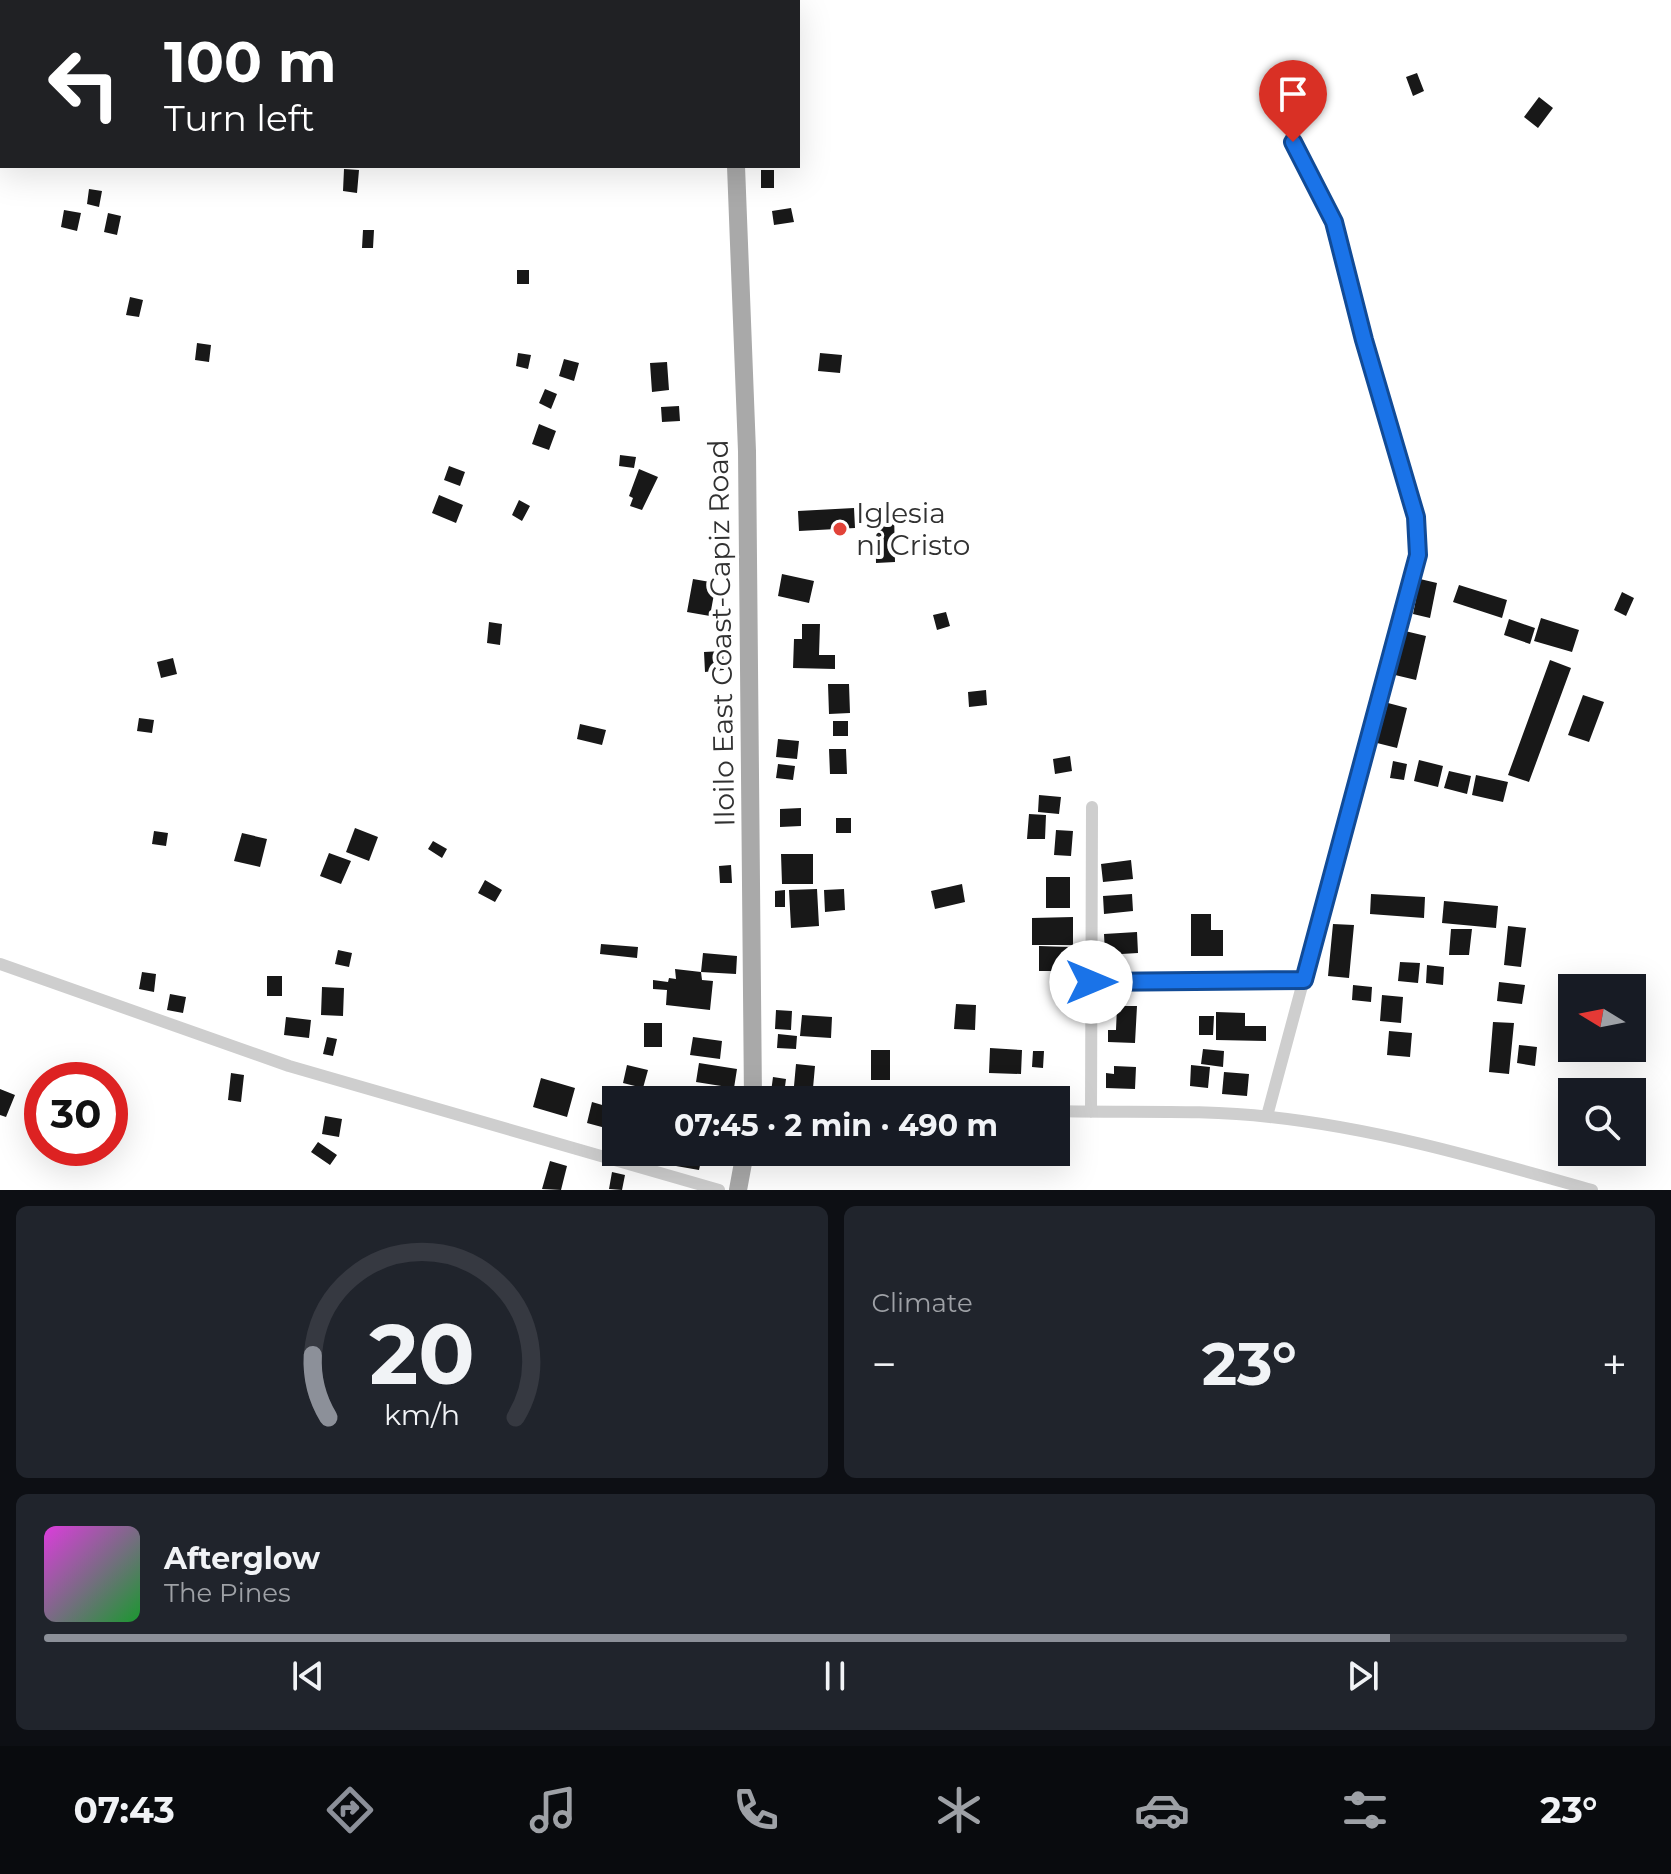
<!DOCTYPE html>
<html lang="en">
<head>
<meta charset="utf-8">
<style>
	body { margin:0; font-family:Montserrat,sans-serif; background:#20242c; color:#f1f3f6; height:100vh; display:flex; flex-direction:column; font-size:30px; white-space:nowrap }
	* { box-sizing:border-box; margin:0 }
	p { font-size:26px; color:#9ea1a6 }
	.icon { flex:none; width:44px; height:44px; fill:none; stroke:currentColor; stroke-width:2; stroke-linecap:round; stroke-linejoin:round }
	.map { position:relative; height:1190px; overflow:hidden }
	.drawer { display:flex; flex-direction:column; gap:16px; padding:16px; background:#0d0f14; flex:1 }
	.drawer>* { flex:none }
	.top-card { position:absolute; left:0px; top:0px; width:800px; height:168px; box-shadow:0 8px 32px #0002; background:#202124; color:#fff; overflow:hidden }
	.needle { width:52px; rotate:280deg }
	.buttons { position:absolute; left:1558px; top:974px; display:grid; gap:16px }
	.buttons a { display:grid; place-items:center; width:88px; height:88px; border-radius:0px; background:#171b24; box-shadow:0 8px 32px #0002; font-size:40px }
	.speed { position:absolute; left:24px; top:1062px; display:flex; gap:16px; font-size:40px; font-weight:700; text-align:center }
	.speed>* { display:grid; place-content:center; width:104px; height:104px; border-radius:50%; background:#171b24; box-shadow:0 8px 32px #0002; line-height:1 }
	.speed .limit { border:12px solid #d22; background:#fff; color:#111 }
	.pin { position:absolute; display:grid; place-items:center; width:68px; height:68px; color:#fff; margin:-82px -34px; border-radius:50% 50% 50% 0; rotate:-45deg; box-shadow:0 0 8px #0007 }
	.pin .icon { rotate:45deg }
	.me { position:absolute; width:88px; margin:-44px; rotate:90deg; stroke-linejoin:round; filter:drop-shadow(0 0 6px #0008) }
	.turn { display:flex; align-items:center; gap:28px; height:168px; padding:0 32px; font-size:36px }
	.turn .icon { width:104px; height:104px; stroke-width:2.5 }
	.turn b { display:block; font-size:56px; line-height:68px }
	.big { font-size:60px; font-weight:700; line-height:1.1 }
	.drawer .card { flex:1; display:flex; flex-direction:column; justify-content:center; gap:12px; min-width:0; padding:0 28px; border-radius:12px; background:#20242c }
	.drawer .dial { align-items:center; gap:0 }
	.dial svg { height:208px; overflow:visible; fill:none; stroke:#363941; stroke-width:7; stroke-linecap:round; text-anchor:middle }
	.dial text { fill:#f1f3f6; stroke:none }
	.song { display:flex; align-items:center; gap:24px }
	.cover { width:96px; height:96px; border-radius:12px; background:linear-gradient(135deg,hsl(300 70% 55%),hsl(130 70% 35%)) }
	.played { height:8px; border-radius:4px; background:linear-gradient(90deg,#8c9099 85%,#363941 85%) }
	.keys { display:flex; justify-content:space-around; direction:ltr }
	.heat { display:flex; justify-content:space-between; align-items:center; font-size:44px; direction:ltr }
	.drawer .tiles { flex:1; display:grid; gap:16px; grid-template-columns:1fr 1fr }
	.card:last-child { grid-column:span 2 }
	.trip { position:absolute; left:602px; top:1086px; width:468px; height:80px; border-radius:0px; background:#171b24; box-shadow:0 8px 32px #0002; font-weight:700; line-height:80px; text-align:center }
	.tab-bar { display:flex; height:128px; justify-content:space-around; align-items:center; background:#090b0e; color:#9ea1a6 }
	.tab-bar .icon { width:56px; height:56px }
	.tab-bar .active { color:#8c9099 }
	.tab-bar b { font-size:36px; color:#f1f3f6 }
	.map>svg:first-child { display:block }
	.building { fill:#181818 }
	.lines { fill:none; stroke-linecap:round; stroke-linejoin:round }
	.street { stroke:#cecece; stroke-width:12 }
	.primary { stroke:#a9a9a9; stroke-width:18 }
	.route-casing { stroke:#114b97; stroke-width:20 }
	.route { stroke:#1a73e8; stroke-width:14 }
	.poi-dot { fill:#e24339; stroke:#fff; stroke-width:3 }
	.labels { text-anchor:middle; stroke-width:8; stroke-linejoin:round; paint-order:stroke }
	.poi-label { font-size:28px; fill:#313131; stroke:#fff; text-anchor:start }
	.street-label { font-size:28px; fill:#313131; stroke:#fff }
</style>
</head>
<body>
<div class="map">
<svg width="1671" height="1190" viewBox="0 0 1671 1190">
	<rect width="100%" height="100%" fill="#fff"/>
	<!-- building -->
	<path class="building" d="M1417,73L1424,91L1413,96L1406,77Z
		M1539,97L1553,108L1538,128L1524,117Z
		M344,169L359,170L357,193L343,191Z
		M761,170H774V188H761Z
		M89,189L102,191L99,207L87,204Z
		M791,208L794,222L774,225L772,211Z
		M64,210L81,213L77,231L61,227Z
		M108,213L121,216L117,235L104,232Z
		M363,230H374L373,248H362Z
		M517,270H529V284H517Z
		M130,297L143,300L139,317L126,315Z
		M197,343L211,345L209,362L195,360Z
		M518,353L531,355L528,369L516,366Z
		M820,353L842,355L840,373L818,371Z
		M564,359L579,363L574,381L559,376Z
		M667,362L669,390L652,392L650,363Z
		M545,389L557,394L551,409L539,403Z
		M679,406L680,421L662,422L661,407Z
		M539,424L556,431L549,450L532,444Z
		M620,455L636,457L634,468L619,466Z
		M449,466L465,472L460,486L444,480Z
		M639,469L658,477L642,510L630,506L633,498L629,496Z
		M439,495L463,505L456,523L432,513Z
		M519,500L530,506L522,521L512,515Z
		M854,508L855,528L799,531L798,511Z
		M894,509L895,562L876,563L875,510Z
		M782,574L814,581L809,603L778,596Z
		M693,579L716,583L710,616L687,612Z
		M1420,579L1437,583L1430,618L1413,614Z
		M1459,585L1507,600L1502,618L1453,602Z
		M1622,592L1634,598L1626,616L1614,610Z
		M946,612L950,626L937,630L933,615Z
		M1541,618L1579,630L1572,652L1534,641Z
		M1509,619L1535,628L1530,644L1504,635Z
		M489,622L502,624L500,645L487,643Z
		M802,624H820L819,655H835V669L793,668L794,639H802Z
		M1405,631L1426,636L1416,680L1395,675Z
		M723,651L724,670L705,672L704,652Z
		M173,658L177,674L161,678L157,662Z
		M1550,660L1571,668L1529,782L1508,775Z
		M828,684H849L850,713L829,714Z
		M986,690L987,705L969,707L968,692Z
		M1583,695L1604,702L1589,742L1568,735Z
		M1388,703L1407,708L1397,748L1377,743Z
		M139,718L154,720L152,733L137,731Z
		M833,721H848V736H833Z
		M580,724L606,730L602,745L577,739Z
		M778,739L799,741L797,759L776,757Z
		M829,749H846L847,774H830Z
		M1070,756L1072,771L1055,774L1053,759Z
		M1419,760L1443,766L1438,787L1414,781Z
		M1393,761L1407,764L1404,780L1390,778Z
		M778,764L795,766L793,780L776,778Z
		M1449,771L1471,776L1467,794L1444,788Z
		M1476,775L1508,782L1503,802L1472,795Z
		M1039,795L1061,797L1059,814L1038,812Z
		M801,808V826L780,827V809Z
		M1029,814L1046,815L1045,839H1027Z
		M836,818H851V833H836Z
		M355,828L378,837L369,861L346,852Z
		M1056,830L1073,831L1071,856L1054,855Z
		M154,831L168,833L166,846L152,844Z
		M242,833L267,839L260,867L234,861Z
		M433,841L447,849L442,858L428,849Z
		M329,853L351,861L341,884L320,876Z
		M781,854H813V884H782Z
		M1131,860L1133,879L1103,882L1101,864Z
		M731,865L732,883H720L719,866Z
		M1046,877H1070V908H1046Z
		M485,880L502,890L495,902L478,893Z
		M962,884L965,902L935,909L931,891Z
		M817,889L819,926L791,928L789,890Z
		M844,889L845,910L825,912L824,890Z
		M785,890V907H775V891Z
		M1132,894L1133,911L1104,914L1103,896Z
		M1371,894L1425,897L1424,918L1370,914Z
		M1444,901L1498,906L1496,928L1442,923Z
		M1191,914H1211V930H1223V956H1191Z
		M1073,917V945H1032V918Z
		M1333,924L1354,925L1349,978L1328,976Z
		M1508,926L1526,928L1521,967L1504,965Z
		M1451,929H1472L1469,955H1449Z
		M1137,932L1138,953L1105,955L1104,934Z
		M601,944L638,947L637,958L600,954Z
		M1039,946L1068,947L1067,971H1039Z
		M338,950L352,953L349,967L335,964Z
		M703,953L737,956L736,974L701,972L702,980L713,981L710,1010L666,1005L667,990L653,989V980L668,982L669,978L676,979L675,969L701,972Z
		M1400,962L1420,963L1418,983L1398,981Z
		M1427,965L1444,967L1443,985L1426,983Z
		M142,972L156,974L154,992L139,989Z
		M267,976H282V996H267Z
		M1499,982L1525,985L1522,1004L1497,1001Z
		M1353,985L1372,987L1371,1002L1352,1000Z
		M322,987L344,988L343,1016L321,1015Z
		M170,994L186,997L183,1013L167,1010Z
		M1382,995L1403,997L1401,1023L1380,1021Z
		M956,1004L976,1005L975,1030L954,1029Z
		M1117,1006H1137L1135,1043L1108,1042V1030H1116Z
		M776,1010L792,1011L791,1030L775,1029Z
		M1216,1012L1245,1013V1026H1266V1041L1216,1040Z
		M802,1015L832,1017L831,1038L800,1036Z
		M1199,1016H1214L1213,1035H1199Z
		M286,1017L311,1020L309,1038L284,1035Z
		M1493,1022L1514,1023L1509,1074L1489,1072Z
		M644,1023H662V1047H644Z
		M1389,1031L1412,1033L1410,1057L1387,1055Z
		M778,1034L797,1036L796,1049L777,1048Z
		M327,1037L337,1039L333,1056L323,1054Z
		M693,1037L722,1041L720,1059L690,1055Z
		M1519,1045L1537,1047L1535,1066L1517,1063Z
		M990,1048L1022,1050L1021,1074L989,1073Z
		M1203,1049L1224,1051L1223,1067L1201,1064Z
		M871,1050H890V1080H871Z
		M1033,1051H1044L1043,1068L1032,1067Z
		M699,1063L737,1069L734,1088L696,1082Z
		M796,1064L815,1066L812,1099L793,1097Z
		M627,1065L648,1070L643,1088L623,1083Z
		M1191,1065L1210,1067L1208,1088L1190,1086Z
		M1114,1066L1136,1067L1135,1089L1106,1088V1073L1114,1074Z
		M1224,1072L1249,1074L1247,1096L1222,1094Z
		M231,1073L244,1075L241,1102L228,1100Z
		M773,1077L786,1079L784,1094L771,1092Z
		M541,1078L575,1088L567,1117L533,1107Z
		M695,1086L727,1091L726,1100H692Z
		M0,1089L15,1095L6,1117L0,1115Z
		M592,1102L616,1109L613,1130L587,1123Z
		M325,1116L342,1119L339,1137L322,1134Z
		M318,1142L337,1155L330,1165L311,1152Z
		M679,1152L702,1156L699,1170L676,1166Z
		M706,1152L721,1153L718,1165L703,1162Z
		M550,1161L567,1166L561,1190L542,1189Z
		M612,1172L625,1175L622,1190L609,1189Z"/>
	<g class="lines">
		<!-- street -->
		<path class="street" d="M519,0L520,2
			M374,2L375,0
			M0,964L289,1066L719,1190
			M1091,982L1304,980
			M1056,1111C1127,1113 1200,1109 1270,1117C1381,1129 1485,1160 1592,1190
			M1091,1112L1092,807
			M1267,1116L1418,555L1416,517L1364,340L1334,222L1293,142"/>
		<!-- primary -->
		<path class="primary" d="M734,0V2
			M736,166L747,451L753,1100
			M738,1190L745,1152"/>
	</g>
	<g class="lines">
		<!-- route casing -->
		<g class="route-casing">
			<path id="route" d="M1091,982L1304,980L1418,555L1416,517L1364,340L1334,222L1293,142"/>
		</g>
		<!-- route -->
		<use href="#route" class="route"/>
	</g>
	<!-- markers -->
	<circle class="poi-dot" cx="840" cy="529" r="8"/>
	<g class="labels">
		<!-- poi labels -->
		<g class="poi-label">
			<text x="856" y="523">Iglesia<tspan x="856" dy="32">ni Cristo</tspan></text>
		</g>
		<!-- street labels -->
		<g class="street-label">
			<text transform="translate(721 633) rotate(-91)" y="10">Iloilo East Coast-Capiz Road</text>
		</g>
	</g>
</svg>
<div class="buttons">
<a><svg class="needle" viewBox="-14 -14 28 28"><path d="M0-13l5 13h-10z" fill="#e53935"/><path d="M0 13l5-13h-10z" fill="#9ea1a6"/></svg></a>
<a><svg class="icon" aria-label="search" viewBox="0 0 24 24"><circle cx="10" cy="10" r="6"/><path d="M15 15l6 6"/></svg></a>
</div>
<div class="speed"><div class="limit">30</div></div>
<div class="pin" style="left:1293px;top:142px;background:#d93025"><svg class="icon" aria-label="arrive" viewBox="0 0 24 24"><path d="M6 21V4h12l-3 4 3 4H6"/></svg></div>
<svg class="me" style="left:1091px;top:982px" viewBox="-20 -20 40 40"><circle r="19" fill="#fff"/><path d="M0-13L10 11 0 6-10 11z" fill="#1a73e8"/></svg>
<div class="trip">07:45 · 2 min · 490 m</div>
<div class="top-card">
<div class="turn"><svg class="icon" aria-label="left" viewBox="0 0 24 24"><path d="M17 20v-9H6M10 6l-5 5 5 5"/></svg><div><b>100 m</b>Turn left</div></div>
</div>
</div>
<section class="drawer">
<div class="tiles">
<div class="card dial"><svg viewBox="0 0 100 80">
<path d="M14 69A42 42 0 1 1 86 69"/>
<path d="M14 69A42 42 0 0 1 8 45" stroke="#8c9099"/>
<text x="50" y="56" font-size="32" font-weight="700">20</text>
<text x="50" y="72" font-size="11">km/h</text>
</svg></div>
<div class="card"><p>Climate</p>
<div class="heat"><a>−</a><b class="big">23°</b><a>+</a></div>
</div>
<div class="card">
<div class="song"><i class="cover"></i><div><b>Afterglow</b><p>The Pines</p></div></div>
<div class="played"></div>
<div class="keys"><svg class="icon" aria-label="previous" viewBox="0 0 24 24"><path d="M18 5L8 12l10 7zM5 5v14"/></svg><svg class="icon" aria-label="pause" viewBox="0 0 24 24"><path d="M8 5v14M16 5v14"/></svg><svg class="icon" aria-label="next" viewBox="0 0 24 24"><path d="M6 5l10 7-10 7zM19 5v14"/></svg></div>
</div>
</div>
</section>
<nav class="tab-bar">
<b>07:43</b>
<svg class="icon active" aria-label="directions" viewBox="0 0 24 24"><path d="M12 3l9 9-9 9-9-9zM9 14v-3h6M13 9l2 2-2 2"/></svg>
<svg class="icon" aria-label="music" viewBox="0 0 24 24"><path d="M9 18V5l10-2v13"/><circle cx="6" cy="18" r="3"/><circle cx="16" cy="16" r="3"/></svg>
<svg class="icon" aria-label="phone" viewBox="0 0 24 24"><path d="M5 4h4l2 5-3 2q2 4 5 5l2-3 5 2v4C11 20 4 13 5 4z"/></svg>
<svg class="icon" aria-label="climate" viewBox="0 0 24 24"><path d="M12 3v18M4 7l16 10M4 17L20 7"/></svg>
<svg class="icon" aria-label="car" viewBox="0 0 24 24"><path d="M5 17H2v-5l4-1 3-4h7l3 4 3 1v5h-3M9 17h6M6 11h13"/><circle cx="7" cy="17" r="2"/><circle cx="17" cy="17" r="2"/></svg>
<svg class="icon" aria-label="filters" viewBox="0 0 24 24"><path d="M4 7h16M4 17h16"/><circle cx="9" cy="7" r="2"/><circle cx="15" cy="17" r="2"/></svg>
<b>23°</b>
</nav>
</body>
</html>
